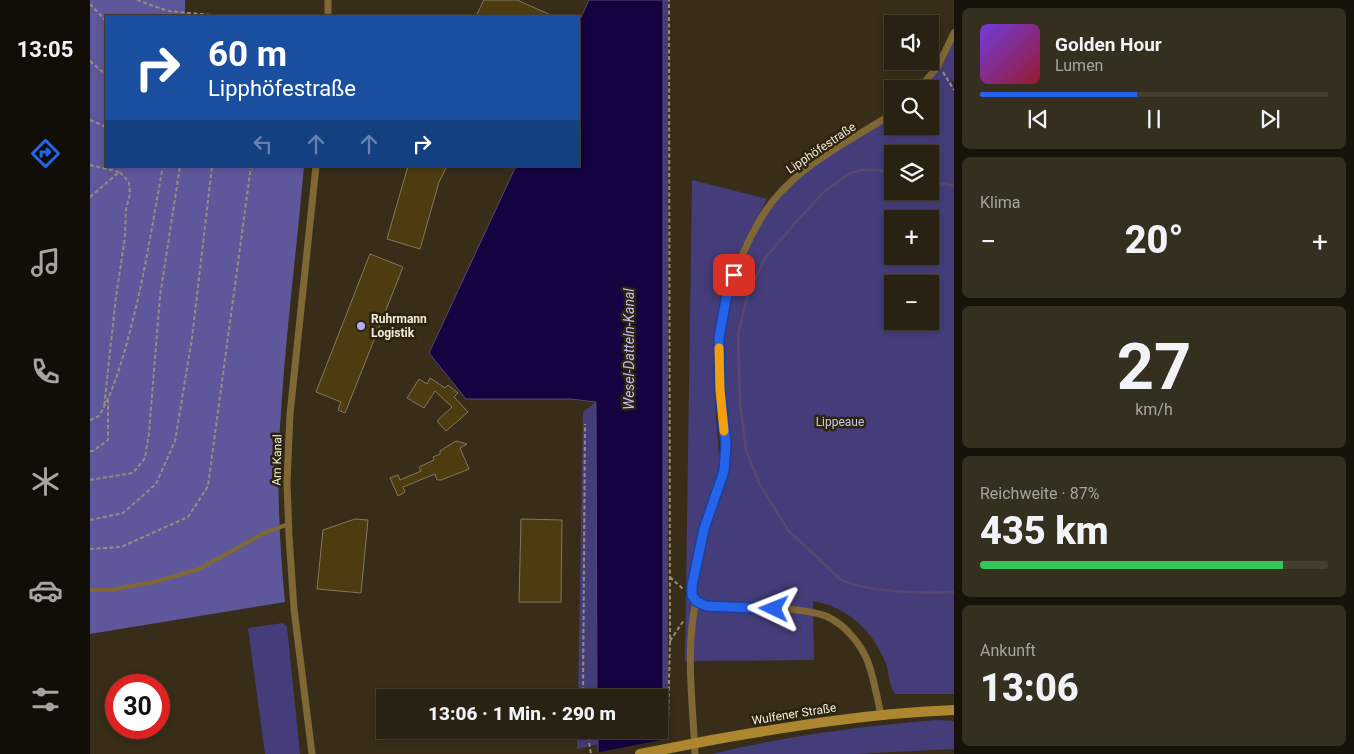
<!DOCTYPE html>
<html lang="de">
<head>
<meta charset="utf-8">
<style>
	body { margin:0; font-family:Roboto,sans-serif; background:#352f20; color:#f1f3f6; height:100vh; display:flex; flex-direction:column; font-size:19px; white-space:nowrap }
	* { box-sizing:border-box; margin:0 }
	p { font-size:16px; color:#a5a49f }
	.icon { flex:none; width:28px; height:28px; fill:none; stroke:currentColor; stroke-width:2; stroke-linecap:round; stroke-linejoin:round }
	.map { position:relative; flex:1; overflow:hidden }
	.side { display:flex; flex-direction:column; gap:8px; padding:8px; background:#17130a; width:400px }
	.side>* { flex:none }
	.top-card { position:absolute; left:15px; top:15px; width:475px; height:152px; border-radius:0px; box-shadow:0 2px 8px #0003,0 0 0 1px #453f32; background:#1a4fa0; color:#fff; overflow:hidden }
	.controls { position:absolute; left:794px; top:15px; display:grid; gap:10px }
	.controls a { display:grid; place-items:center; width:55px; height:55px; border-radius:0px; background:#292212; box-shadow:0 2px 8px #0003,0 0 0 1px #453f32; font-size:25px }
	.speed { position:absolute; left:15px; top:674px; display:flex; gap:10px; font-size:25px; font-weight:700; text-align:center }
	.speed>* { display:grid; place-content:center; width:65px; height:65px; border-radius:50%; background:#292212; box-shadow:0 2px 8px #0003,0 0 0 1px #453f32; line-height:1 }
	.speed .limit { border:8px solid #d22; background:#fff; color:#111 }
	.pin { position:absolute; display:grid; place-items:center; width:42px; height:42px; color:#fff; margin:-21px; border-radius:10px; box-shadow:0 2px 8px #0006 }
	.me { position:absolute; width:55px; margin:-28px; rotate:272deg; stroke-linejoin:round; filter:drop-shadow(0 0 4px #0008) }
	.turn { display:flex; align-items:center; gap:18px; height:105px; padding:0 20px; font-size:22px }
	.turn .icon { width:65px; height:65px; stroke-width:2.5 }
	.turn b { display:block; font-size:35px; line-height:42px }
	.lanes { display:flex; align-items:center; height:48px; padding:0 20px; background:#0003; justify-content:center; gap:25px; direction:ltr }
	.lanes .off { opacity:.35 }
	.big { font-size:38px; font-weight:800; line-height:1.1 }
	.side .card { flex:1; display:flex; flex-direction:column; justify-content:center; gap:8px; min-width:0; padding:0 18px; border-radius:8px; background:#352f20 }
	.side .dial { align-items:center; gap:0 }
	.dial b { font-size:65px; line-height:1 }
	.song { display:flex; align-items:center; gap:15px }
	.cover { width:60px; height:60px; border-radius:8px; background:linear-gradient(135deg,hsl(260 70% 55%),hsl(350 70% 35%)) }
	.played { height:5px; border-radius:2px; background:linear-gradient(90deg,#2563eb 45%,#453f32 45%) }
	.keys { display:flex; justify-content:space-around; direction:ltr }
	.heat { display:flex; justify-content:space-between; align-items:center; font-size:28px; direction:ltr }
	.charge { height:8px; border-radius:4px; background:linear-gradient(90deg,#34c759 87%,#453f32 0) }
	.trip { position:absolute; left:286px; top:689px; width:292px; height:50px; border-radius:0px; background:#292212; box-shadow:0 2px 8px #0003,0 0 0 1px #453f32; font-weight:800; line-height:50px; text-align:center }
	main { display:flex; flex:1; min-height:0 }
	.menu { display:flex; flex-direction:column; width:90px; justify-content:space-around; align-items:center; background:#100e07; color:#a5a49f }
	.menu .icon { width:35px; height:35px }
	.menu .on { color:#2563eb }
	.menu b { font-size:22px; color:#f1f3f6 }
	.map>svg:first-child { display:block }
	.green { fill:#453d7a; fill-rule:evenodd }
	.forest { fill:#5f579b }
	.water { fill:#150240; stroke:#584870 }
	.pier { fill:#372d18 }
	.lines { fill:none; stroke-linecap:round; stroke-linejoin:round }
	.stream { stroke:#584870; stroke-width:2.5 }
	.building { fill:#4e3c11; stroke:#82775f }
	.path { stroke:#968e7d; stroke-width:2; stroke-dasharray:4 2.5; stroke-linecap:butt }
	.lane { stroke:#7f6835; stroke-width:4 }
	.street { stroke:#7f6835; stroke-width:7 }
	.secondary { stroke:#ac872f; stroke-width:10 }
	.secondary-bridge { stroke:#ac872f; stroke-width:10 }
	.route-casing { stroke:#184099; stroke-width:12 }
	.route { stroke:#2563eb; stroke-width:9 }
	.slow { stroke:#f59e0b; stroke-width:9 }
	.poi-dot { fill:#b3adf9; stroke:#2d230e; stroke-width:2 }
	.labels { text-anchor:middle; stroke-width:5; stroke-linejoin:round; paint-order:stroke }
	.street-label { font-size:12px; fill:#f3ede0; stroke:#2d230e }
	.poi-label { font-size:12px; font-weight:bold; fill:#f3ede0; stroke:#2d230e; text-anchor:start }
	.park-label { font-size:12px; fill:#cbc9f1; stroke:#2d230e }
	.water-label { font-size:14px; font-style:italic; fill:#c1bef8; stroke:#2d230e }
</style>
</head>
<body>
<main>
<nav class="menu">
<b>13:05</b>
<svg class="icon on" aria-label="directions" viewBox="0 0 24 24"><path d="M12 3l9 9-9 9-9-9zM9 14v-3h6M13 9l2 2-2 2"/></svg>
<svg class="icon" aria-label="music" viewBox="0 0 24 24"><path d="M9 18V5l10-2v13"/><circle cx="6" cy="18" r="3"/><circle cx="16" cy="16" r="3"/></svg>
<svg class="icon" aria-label="phone" viewBox="0 0 24 24"><path d="M5 4h4l2 5-3 2q2 4 5 5l2-3 5 2v4C11 20 4 13 5 4z"/></svg>
<svg class="icon" aria-label="climate" viewBox="0 0 24 24"><path d="M12 3v18M4 7l16 10M4 17L20 7"/></svg>
<svg class="icon" aria-label="car" viewBox="0 0 24 24"><path d="M5 17H2v-5l4-1 3-4h7l3 4 3 1v5h-3M9 17h6M6 11h13"/><circle cx="7" cy="17" r="2"/><circle cx="17" cy="17" r="2"/></svg>
<svg class="icon" aria-label="filters" viewBox="0 0 24 24"><path d="M4 7h16M4 17h16"/><circle cx="9" cy="7" r="2"/><circle cx="15" cy="17" r="2"/></svg>
</nav>
<div class="map">
<svg width="864" height="754" viewBox="0 0 864 754">
	<rect width="100%" height="100%" fill="#372d18"/>
	<!-- green -->
	<path class="green" d="M573,0H578V707L576,723H573Z
		M864,41V83L860,77L864,88V694H805C797,681 800,673 795,661C781,629 757,607 723,601L724,660L595,661L602,180L677,199C657,237 634,276 627,319C620,364 626,411 629,456L638,463V448L633,412L629,333L639,287L672,215L710,174L802,113V126H840V89H830L855,60ZM802,154H840V191H802ZM802,219H840V256H802ZM802,284H840V321H802Z
		M506,402L507,697L488,698L493,412Z
		M193,623L197,627L210,754H175L158,628Z
		M847,720L864,721V749L764,754H622C696,736 772,726 847,720Z
		M487,730H508V744L487,749Z"/>
	<!-- forest -->
	<path class="forest" d="M0,0H95V13L118,16H16V166H214C207,248 196,330 191,412C186,475 189,539 195,602L0,634Z"/>
	<!-- water -->
	<path class="water" d="M499,0H573V754H508V730H570V698L507,697L506,402L481,399H376L339,353L426,166H489V22Z"/>
	<!-- pier -->
	<path class="pier" d="M576,739V754H505V753Z"/>
	<g class="lines">
		<!-- stream -->
		<path class="stream" d="M802,174L788,170H772L760,173L734,192L713,214L675,258L658,294L648,334L650,403L656,450L670,485L698,530L750,579C774,592 836,594 864,592
			M840,181L864,186"/>
	</g>
	<!-- building -->
	<path class="building" d="M394,0H427L463,16H386Z
		M318,166H357L349,182L330,249L297,239Z
		M280,254L313,267L255,413L248,410L251,402L226,392Z
		M340,378L355,388L358,385L368,393L364,397L378,412L356,431L347,421L362,407L345,391L334,408L317,398L329,379L337,384Z
		M366,441L377,444L370,448L379,469L351,480H347L345,474L313,487L315,492L308,496L300,478L308,475L310,480L331,471L329,467L344,460L343,457L350,454V451Z
		M265,519L278,520L271,593L227,589L233,530Z
		M431,519L472,520L471,602H429Z"/>
	<g class="lines">
		<!-- path -->
		<path class="path" d="M47,0L78,11L132,16
			M0,4L16,21
			M0,61L16,75
			M853,72L864,90
			M0,120L16,127
			M0,165L29,172
			M0,197L29,172L33,175L39,183L40,194L36,209L35,237L26,297L14,407
			M0,420L9,416C25,388 33,358 41,327C55,274 63,220 73,166
			M0,451H3L18,440V400
			M0,480L43,473L55,458L59,433L70,296L90,166
			M0,520L33,513L66,484L85,441L102,338L122,166
			M0,549L31,547L98,517L118,486L161,166
			M580,577L593,589
			M580,641L594,620
			M493,698L495,424
			M578,723L580,641L579,0
			M497,730L501,754"/>
		<!-- lane -->
		<path class="lane" d="M0,590H19L68,581L109,569L174,533L199,524"/>
		<!-- street -->
		<path class="street" d="M238,16V0
			M829,89L848,66L864,33
			M791,715C787,697 784,679 778,662C771,644 755,625 738,617C711,605 647,608 616,607C610,604 604,601 602,594C600,589 602,581 603,576C606,554 613,534 620,514C625,500 632,486 634,471C639,445 632,418 630,392C624,328 639,273 671,218C700,169 755,144 802,114
			M222,754L204,609L199,536L197,482L200,414L226,166
			M605,754C603,703 595,651 606,601"/>
		<!-- secondary -->
		<path class="secondary" d="M622,740C702,726 783,713 864,710"/>
		<!-- secondary-bridge -->
		<path class="secondary-bridge" d="M550,754L622,740"/>
	</g>
	<g class="lines">
		<!-- route casing -->
		<g class="route-casing">
			<path id="route" d="M644,275L636,299L629,338L630,390L636,444L634,471L614,529L602,586V595L606,601L616,606L684,609"/>
		</g>
		<!-- route -->
		<use href="#route" class="route"/>
		<!-- slow -->
		<path class="slow" d="M629,348L630,390L634,431"/>
	</g>
	<!-- markers -->
	<circle class="poi-dot" cx="271" cy="326" r="5"/>
	<g class="labels">
		<!-- street labels -->
		<g class="street-label">
			<text transform="translate(731 148) rotate(-34)" y="4">Lipphöfestraße</text>
			<text transform="translate(187 460) rotate(-89)" y="4">Am Kanal</text>
			<text transform="translate(704 714) rotate(-9)" y="4">Wulfener Straße</text>
		</g>
		<!-- poi labels -->
		<g class="poi-label">
			<text x="281" y="323">Ruhrmann<tspan x="281" dy="14">Logistik</tspan></text>
		</g>
		<!-- park labels -->
		<g class="park-label">
			<text x="750" y="426">Lippeaue</text>
		</g>
		<!-- water labels -->
		<g class="water-label">
			<text transform="translate(539 349) rotate(-90)" y="5">Wesel-Datteln-Kanal</text>
		</g>
	</g>
</svg>
<div class="controls">
<a><svg class="icon" aria-label="sound" viewBox="0 0 24 24"><path d="M4 9h4l5-4v14l-5-4H4zM17 9q2 3 0 6"/></svg></a>
<a><svg class="icon" aria-label="search" viewBox="0 0 24 24"><circle cx="10" cy="10" r="6"/><path d="M15 15l6 6"/></svg></a>
<a><svg class="icon" aria-label="layers" viewBox="0 0 24 24"><path d="M12 4l9 5-9 5-9-5zM3 14l9 5 9-5"/></svg></a>
<a>+</a>
<a>−</a>
</div>
<div class="speed"><div class="limit">30</div></div>
<div class="pin" style="left:644px;top:275px;background:#d93025"><svg class="icon" aria-label="arrive" viewBox="0 0 24 24"><path d="M6 21V4h12l-3 4 3 4H6"/></svg></div>
<svg class="me" style="left:684px;top:609px" viewBox="-20 -20 40 40"><path d="M0-17L14 15 0 8-14 15z" fill="#2563eb" stroke="#fff" stroke-width="4"/></svg>
<div class="trip">13:06 · 1 Min. · 290 m</div>
<div class="top-card">
<div class="turn"><svg class="icon" aria-label="right" viewBox="0 0 24 24"><path d="M7 20v-9h11M14 6l5 5-5 5"/></svg><div><b>60 m</b>Lipphöfestraße</div></div>
<div class="lanes"><svg class="icon off" aria-label="left" viewBox="0 0 24 24"><path d="M17 20v-9H6M10 6l-5 5 5 5"/></svg><svg class="icon off" aria-label="ahead" viewBox="0 0 24 24"><path d="M12 20V5M6 11l6-6 6 6"/></svg><svg class="icon off" aria-label="ahead" viewBox="0 0 24 24"><path d="M12 20V5M6 11l6-6 6 6"/></svg><svg class="icon" aria-label="right" viewBox="0 0 24 24"><path d="M7 20v-9h11M14 6l5 5-5 5"/></svg></div>
</div>
</div>
<section class="side">
<div class="card">
<div class="song"><i class="cover"></i><div><b>Golden Hour</b><p>Lumen</p></div></div>
<div class="played"></div>
<div class="keys"><svg class="icon" aria-label="previous" viewBox="0 0 24 24"><path d="M18 5L8 12l10 7zM5 5v14"/></svg><svg class="icon" aria-label="pause" viewBox="0 0 24 24"><path d="M8 5v14M16 5v14"/></svg><svg class="icon" aria-label="next" viewBox="0 0 24 24"><path d="M6 5l10 7-10 7zM19 5v14"/></svg></div>
</div>
<div class="card"><p>Klima</p>
<div class="heat"><a>−</a><b class="big">20°</b><a>+</a></div>
</div>
<div class="card dial"><b>27</b><p>km/h</p></div>
<div class="card"><p>Reichweite · 87%</p><b class="big">435 km</b><div class="charge"></div></div>
<div class="card"><p>Ankunft</p><b class="big">13:06</b></div>
</section>
</main>
</body>
</html>
